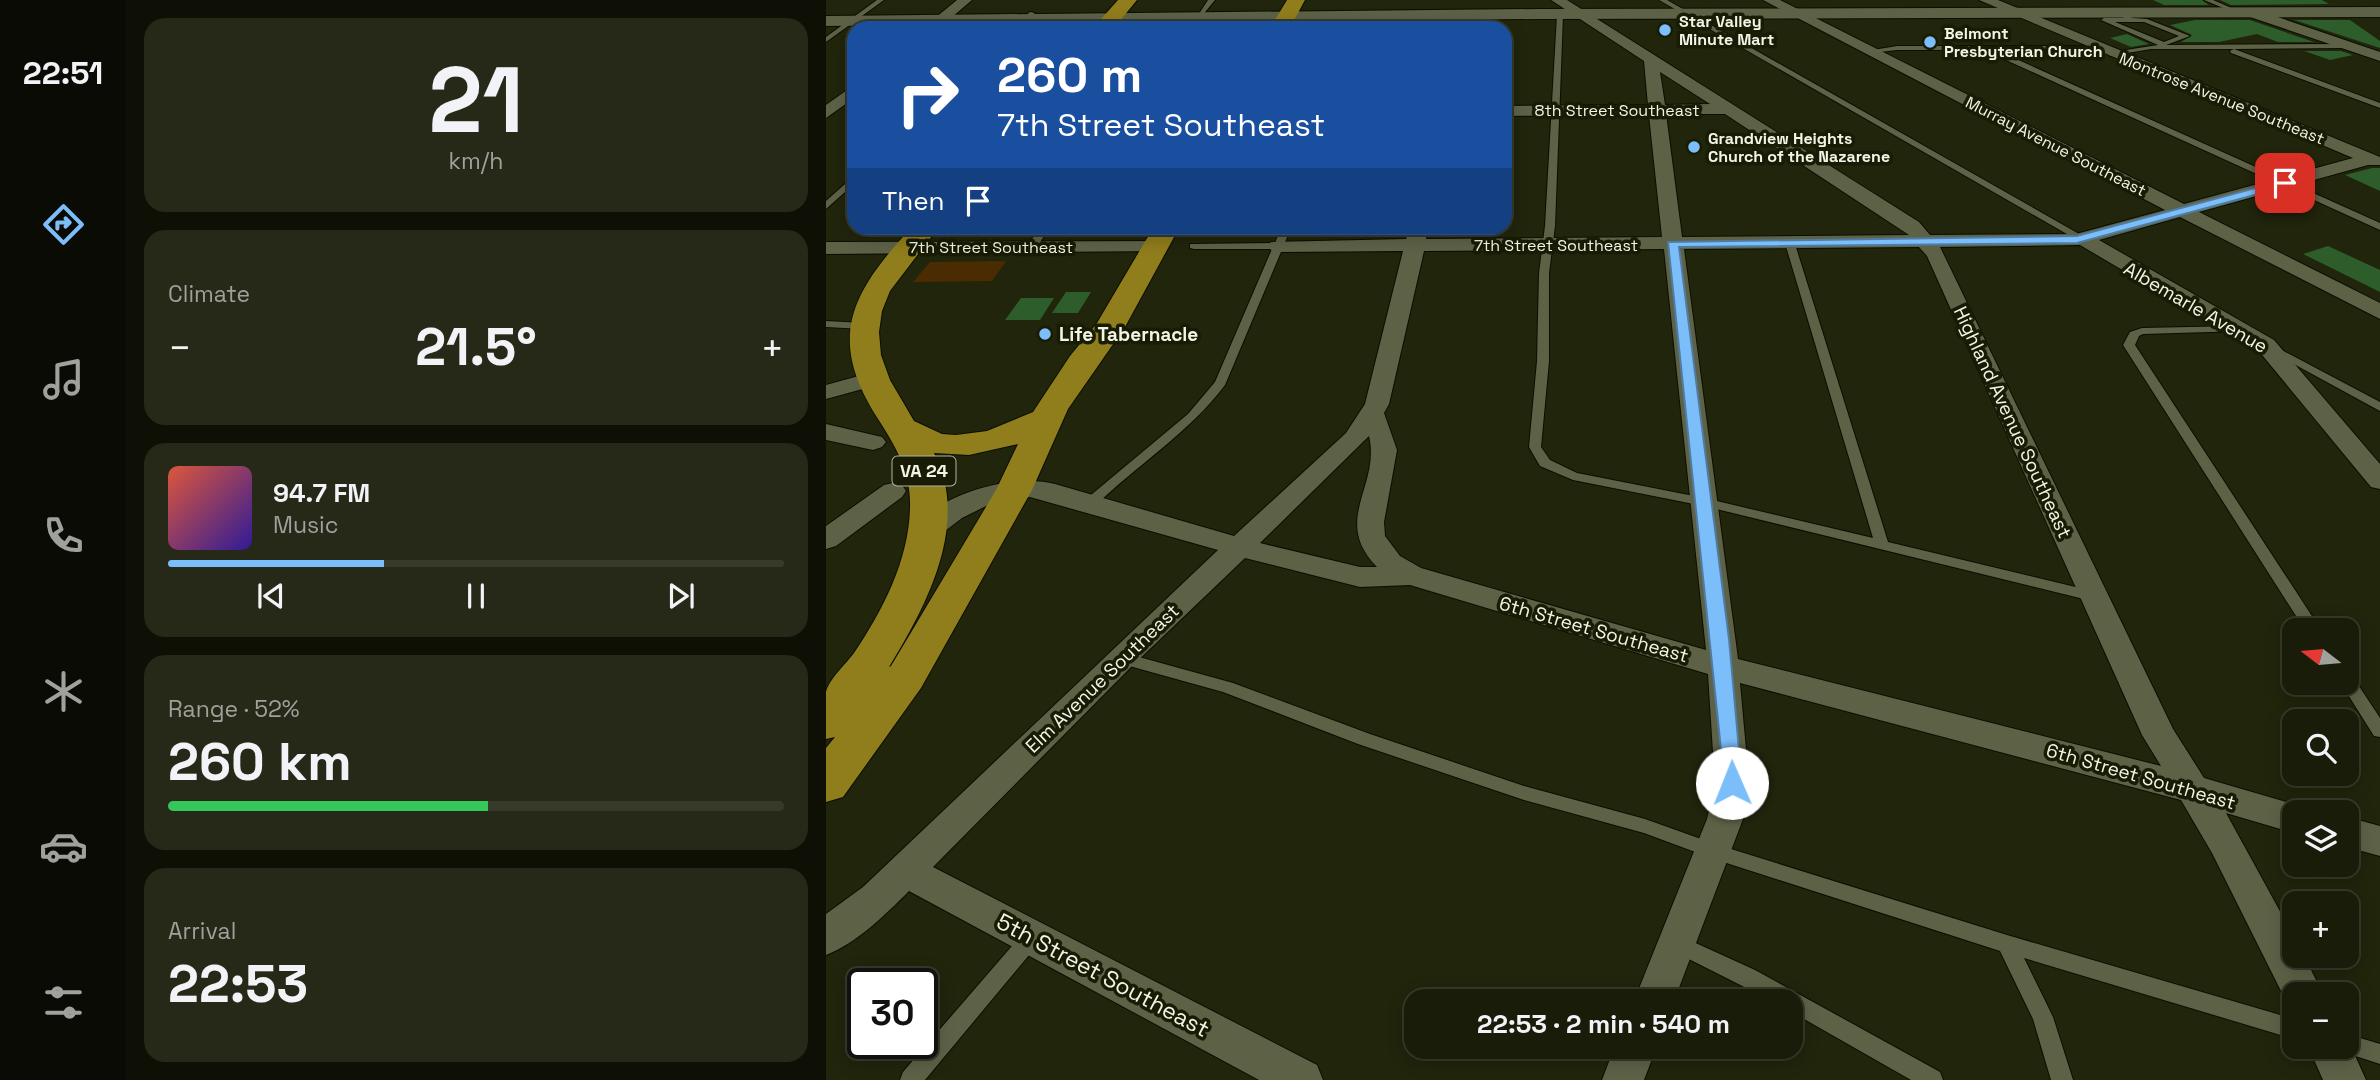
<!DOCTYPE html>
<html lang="en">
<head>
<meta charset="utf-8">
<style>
	body { margin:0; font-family:"Space Grotesk",sans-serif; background:#262917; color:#f1f3f6; height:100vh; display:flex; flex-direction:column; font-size:26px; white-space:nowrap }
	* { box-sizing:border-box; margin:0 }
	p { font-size:23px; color:#9fa19c }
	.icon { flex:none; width:38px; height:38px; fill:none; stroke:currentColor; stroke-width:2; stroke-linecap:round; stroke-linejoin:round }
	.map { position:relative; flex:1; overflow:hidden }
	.panel { display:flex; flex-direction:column; gap:18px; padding:18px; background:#0e0f05; width:700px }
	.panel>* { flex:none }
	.guide { position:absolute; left:21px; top:21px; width:665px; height:214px; border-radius:21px; box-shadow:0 4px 18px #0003,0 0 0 2px #373a2a; background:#1a4fa0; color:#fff; overflow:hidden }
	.needle { width:46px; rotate:286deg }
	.tools { position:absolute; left:1456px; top:618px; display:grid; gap:14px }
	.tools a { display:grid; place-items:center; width:77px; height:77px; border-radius:14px; background:#191c09; box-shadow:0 4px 18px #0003,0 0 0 2px #373a2a; font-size:35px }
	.speed { position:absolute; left:21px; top:968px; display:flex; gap:14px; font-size:35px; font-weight:700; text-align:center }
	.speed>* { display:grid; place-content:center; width:91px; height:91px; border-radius:50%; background:#191c09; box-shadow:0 4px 18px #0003,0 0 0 2px #373a2a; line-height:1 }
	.speed .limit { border:4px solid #111; border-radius:10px; background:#fff; color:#111 }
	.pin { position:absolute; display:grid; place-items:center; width:60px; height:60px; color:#fff; margin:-30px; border-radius:14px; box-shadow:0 4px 10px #0006 }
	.me { position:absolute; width:77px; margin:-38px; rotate:359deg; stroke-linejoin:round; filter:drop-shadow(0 0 5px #0008) }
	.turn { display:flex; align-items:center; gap:24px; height:147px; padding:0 35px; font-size:32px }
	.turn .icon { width:91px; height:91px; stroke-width:2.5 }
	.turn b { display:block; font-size:49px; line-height:60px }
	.then { display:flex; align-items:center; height:66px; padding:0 35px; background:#0003; gap:14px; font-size:26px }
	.big { font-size:52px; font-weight:600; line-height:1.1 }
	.panel .widget { flex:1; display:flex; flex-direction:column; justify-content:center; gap:10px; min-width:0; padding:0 24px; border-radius:21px; background:#262917 }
	.panel .dial { align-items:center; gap:0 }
	.dial b { font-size:91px; line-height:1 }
	.song { display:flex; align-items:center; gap:21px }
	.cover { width:84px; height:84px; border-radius:10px; background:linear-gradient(135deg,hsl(10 70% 55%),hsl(250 70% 35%)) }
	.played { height:7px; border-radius:4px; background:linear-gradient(90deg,#7cbef9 35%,#373a2a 35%) }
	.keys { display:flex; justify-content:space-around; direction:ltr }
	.heat { display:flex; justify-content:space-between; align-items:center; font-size:38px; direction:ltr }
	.charge { height:10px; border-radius:5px; background:linear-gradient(90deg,#34c759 52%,#373a2a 0) }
	.trip { position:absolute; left:578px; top:989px; width:399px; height:70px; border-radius:21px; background:#191c09; box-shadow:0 4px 18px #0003,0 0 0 2px #373a2a; font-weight:600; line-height:70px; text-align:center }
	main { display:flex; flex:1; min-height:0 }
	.tabs { display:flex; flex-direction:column; width:126px; justify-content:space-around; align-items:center; background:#0a0b04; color:#9fa19c }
	.tabs .icon { width:49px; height:49px }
	.tabs .active { color:#7cbef9 }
	.tabs b { font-size:32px; color:#f1f3f6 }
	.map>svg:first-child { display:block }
	.green { fill:#4b2b02 }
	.building { fill:#2c5d2a }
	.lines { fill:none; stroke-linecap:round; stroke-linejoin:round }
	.service-casing { stroke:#0b0e00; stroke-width:2 }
	.minor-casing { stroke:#0b0e00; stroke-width:2 }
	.tertiary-casing { stroke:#0b0e00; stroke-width:2 }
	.primary-casing { stroke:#0b0e00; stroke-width:2 }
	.service { fill:#5d6247; fill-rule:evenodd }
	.minor { fill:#5d6247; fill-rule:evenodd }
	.tertiary { fill:#5d6247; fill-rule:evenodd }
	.primary { fill:#907d1c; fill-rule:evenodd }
	.route { fill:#7cbef9; stroke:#517ca2; stroke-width:2 }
	.poi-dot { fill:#7cbef9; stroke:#181c04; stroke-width:2.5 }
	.labels { text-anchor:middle; stroke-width:7; stroke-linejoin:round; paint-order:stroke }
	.far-poi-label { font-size:16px; font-weight:bold; fill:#f2f5e6; stroke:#181c04; text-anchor:start }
	.far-street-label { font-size:16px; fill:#f2f5e6; stroke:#181c04 }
	.shield { fill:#181c04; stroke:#b1b4a2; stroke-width:2 }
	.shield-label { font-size:18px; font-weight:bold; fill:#f2f5e6 }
	.street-label { font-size:19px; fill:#f2f5e6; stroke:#181c04 }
	.poi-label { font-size:19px; font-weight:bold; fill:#f2f5e6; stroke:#181c04; text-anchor:start }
	.near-street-label { font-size:23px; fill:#f2f5e6; stroke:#181c04 }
</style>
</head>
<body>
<main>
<nav class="tabs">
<b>22:51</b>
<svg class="icon active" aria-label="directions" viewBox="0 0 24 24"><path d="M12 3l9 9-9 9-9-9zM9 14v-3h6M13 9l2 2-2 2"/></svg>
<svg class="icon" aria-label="music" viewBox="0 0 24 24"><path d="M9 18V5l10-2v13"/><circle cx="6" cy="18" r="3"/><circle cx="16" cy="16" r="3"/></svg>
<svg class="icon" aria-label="phone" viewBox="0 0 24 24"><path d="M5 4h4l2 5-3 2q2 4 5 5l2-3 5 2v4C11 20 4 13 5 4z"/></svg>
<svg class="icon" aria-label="climate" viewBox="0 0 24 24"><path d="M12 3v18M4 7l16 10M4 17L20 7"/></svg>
<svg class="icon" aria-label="car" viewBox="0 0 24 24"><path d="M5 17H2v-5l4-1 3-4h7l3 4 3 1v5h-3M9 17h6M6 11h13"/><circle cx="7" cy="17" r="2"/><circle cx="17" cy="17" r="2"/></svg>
<svg class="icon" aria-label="filters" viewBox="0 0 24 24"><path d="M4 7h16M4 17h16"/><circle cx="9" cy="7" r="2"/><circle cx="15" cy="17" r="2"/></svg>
</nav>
<section class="panel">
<div class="widget dial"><b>21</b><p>km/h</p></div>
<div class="widget"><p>Climate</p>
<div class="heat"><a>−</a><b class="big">21.5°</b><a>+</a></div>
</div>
<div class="widget">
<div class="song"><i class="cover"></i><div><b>94.7 FM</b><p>Music</p></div></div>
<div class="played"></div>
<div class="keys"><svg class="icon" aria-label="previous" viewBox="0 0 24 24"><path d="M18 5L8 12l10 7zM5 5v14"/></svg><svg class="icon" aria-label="pause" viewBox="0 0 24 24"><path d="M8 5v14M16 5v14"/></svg><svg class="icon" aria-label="next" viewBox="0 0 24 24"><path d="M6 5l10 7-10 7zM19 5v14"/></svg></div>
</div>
<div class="widget"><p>Range · 52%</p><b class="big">260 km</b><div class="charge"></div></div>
<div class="widget"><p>Arrival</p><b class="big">22:53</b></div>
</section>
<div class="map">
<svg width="1554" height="1080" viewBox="0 0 1554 1080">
	<rect width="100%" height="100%" fill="#21250c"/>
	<!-- green -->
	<path class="green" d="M180,261L166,281L87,282L104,262Z"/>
	<!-- building -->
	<path class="building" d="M1327,0H1376L1383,5H1338Z
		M1394,0H1496L1503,4L1405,5Z
		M1369,20H1424L1488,42H1452L1431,34L1393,42H1355L1366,35L1344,25Z
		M1468,20H1524L1554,41V48Z
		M1301,34L1323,44L1305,47L1284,38Z
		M1478,51H1515L1527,55L1504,60Z
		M1546,168H1554V191L1519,175Z
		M1502,246L1554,270V292L1477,254Z
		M240,292H265L252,313H226Z
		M195,298H228L214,320H179Z"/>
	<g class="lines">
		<!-- service casing -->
		<g class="service-casing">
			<path id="service" d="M51,0H58L0,42V37Z
				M382,0H389L375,17H371Z
				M833,0H841L1262,239L1253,241Z
				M1378,0H1387L1417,13L1412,14Z
				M1297,11L1306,18L1321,19L1364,36L1340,45L1524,44L1525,46L1521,48L1408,49L1554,103V108L1405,53L1404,51L1408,49H1325L1284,56L1283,54L1287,52L1332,45L1275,20L1278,18H1298L1294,13ZM1289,22H1318L1353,36L1338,42Z
				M204,12L209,13L193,28H185Z
				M548,13L551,15L547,28H539L545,15Z
				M734,13L737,15L729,226L723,273V361L715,447L724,460L751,473L878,498L1047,538L959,243L968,241L1062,542L1266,591L1273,596L1271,600L1266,601L878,506L747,480L714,466L703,447L711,361L713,273L719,226L731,15Z
				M355,26H359L360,28H351Z
				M1071,46H1276L1277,48L1273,50H1170L1554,223V230L1158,50H1071L1045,53L1041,51Z
				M28,176V184L0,209V201Z
				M214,228H224L209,249H201L200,247Z
				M455,228H465L399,385C363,433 312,464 269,506H259L257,503L259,500L362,414L389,382L446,249H368L364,248V244L449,243Z
				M0,321L37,323L43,326L37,329L0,327Z
				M1413,326L1419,329L1417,331L1317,334L1313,336L1309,345L1495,630H1479L1297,345L1304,332L1316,328Z
				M1448,346L1554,402V411L1444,351V347Z
				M295,652L407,683L544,734L698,786L819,819L889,844L1181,935L1468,1019V1039L1198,958L1227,1017L1247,1080H1225L1207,1019L1174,951L888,859L818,833L698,800L532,744L397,692L289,662L287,658L289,654Z
				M1521,675L1527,677L1554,718V737L1548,736L1514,682H1521Z
				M206,928L213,931L216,937L213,943L99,1080H74L77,1072L199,931Z
				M852,935L929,970L1114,1072L1117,1080H1085L964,1011V1001H946L845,950L842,944L845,938Z
				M1521,1034L1554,1044V1064L1514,1051L1512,1046H1521Z"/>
		</g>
		<!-- minor casing -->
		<g class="minor-casing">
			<path id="minor" d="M131,0H146L113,28H97Z
				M725,0H741L1093,222L1104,235L1250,234L1339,210L937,0H954L1358,204L1527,158L1153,0H1172L1554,157V165H1542L1373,212L1554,303V319L1354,217L1273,240L1448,340L1554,464V489L1545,487L1432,350L1254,245L1114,247L1347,729L1378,778L1481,808L1483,812H1468V833L1400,813L1468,937V956H1478L1497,994H1468V1010L1463,1007L1386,853L1355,800L914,683L923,783L917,819L848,1001H808L881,819L889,783L882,674L584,585L534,587L419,558L306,666L107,867L491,1065L497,1080H433L83,891C60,914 31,943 0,955V914L37,887L392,550L204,497L166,503L136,518L111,537L101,540L91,537L87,531C111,493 188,473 229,484L408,536L520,433L539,404L577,251L452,252L445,250L442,246L445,242L580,239L584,228H602L600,239L836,237L823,115L679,116V106L822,105L818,61ZM834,72L884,104L839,105ZM840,114H899L1083,235L856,237ZM1093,247L1101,256L1316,735L1335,766L912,659L858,249ZM838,249L880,650L595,568L574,556L559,536L558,522L571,450L558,413L563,404L598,251ZM543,436C555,486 505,520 551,567H534L434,543Z
				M1421,10H1431L1554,52V61L1421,16Z
				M642,11L649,15L646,28H632L635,15Z
				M28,85V98L0,118V105Z
				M329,241L336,243L339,247L336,251L0,254V242Z
				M47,372L55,374L59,379L55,384L0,399V385Z
				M0,424L56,437L60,442L56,447L47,450L0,440Z
				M67,483L76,485L80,491L76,497L10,546L0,549V526L58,485Z
				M1521,817L1554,826V856L1521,847Z
				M1521,1038L1540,1080H1497L1482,1046H1521Z
				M789,1046H831L818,1080H776Z"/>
		</g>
		<!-- tertiary casing -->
		<g class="tertiary-casing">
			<path id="tertiary" d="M1554,7V17L712,19L0,26V16L712,9Z"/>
		</g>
		<!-- primary casing -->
		<g class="primary-casing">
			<path id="primary" d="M292,0H311L288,28H267Z
				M461,0H479L464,28H444Z
				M85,228H112L64,291L56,311L53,332L55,355L64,380L88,421L116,434L130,435L161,431L207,412L244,356L271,323L327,228H353L299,327L242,409L206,490L95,688L17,797L0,802V748L9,737L0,739C0,725 0,706 0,692C3,679 20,664 28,653C57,610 83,560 84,507C85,472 70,447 52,419C0,338 25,293 85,228ZM192,444L170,490L65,666L63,667C100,607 145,523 108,453L143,455Z"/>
		</g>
		<!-- service -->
		<use href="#service" class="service"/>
		<!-- minor -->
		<use href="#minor" class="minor"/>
		<!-- tertiary -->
		<use href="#tertiary" class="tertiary"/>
		<!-- primary -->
		<use href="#primary" class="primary"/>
	</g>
	<!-- route -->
	<path class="route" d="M1459,180L1464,183L1462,186L1251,243L853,247L903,639L916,783L913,788H899L842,242L1251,236Z"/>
	<!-- markers -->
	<g class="poi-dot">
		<circle cx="839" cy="30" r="7"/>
		<circle cx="1104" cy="42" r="7"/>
		<circle cx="868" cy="147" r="7"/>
		<circle cx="219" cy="334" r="7"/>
	</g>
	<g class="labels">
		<!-- far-poi labels -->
		<g class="far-poi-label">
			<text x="853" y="27">Star Valley<tspan x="853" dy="18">Minute Mart</tspan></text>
			<text x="1118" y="39">Belmont<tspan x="1118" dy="18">Presbyterian Church</tspan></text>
			<text x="882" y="144">Grandview Heights<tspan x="882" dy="18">Church of the Nazarene</tspan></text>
		</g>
		<!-- far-street labels -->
		<g class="far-street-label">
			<text transform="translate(1396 98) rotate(22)" y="6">Montrose Avenue Southeast</text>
			<text x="791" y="116">8th Street Southeast</text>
			<text transform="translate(1230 146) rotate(27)" y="6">Murray Avenue Southeast</text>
			<text x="730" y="251">7th Street Southeast</text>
			<text x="165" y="253">7th Street Southeast</text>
		</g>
		<!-- shield labels -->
		<rect class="shield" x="66.5" y="456.5" width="63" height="29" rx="5"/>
		<g class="shield-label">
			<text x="98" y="477">VA 24</text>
		</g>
		<!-- street labels -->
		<g class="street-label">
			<text transform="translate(1370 307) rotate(30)" y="7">Albemarle Avenue</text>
			<text transform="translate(1187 422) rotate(65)" y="7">Highland Avenue Southeast</text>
			<text transform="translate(768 629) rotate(16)" y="7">6th Street Southeast</text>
			<text transform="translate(276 678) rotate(-44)" y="7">Elm Avenue Southeast</text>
			<text transform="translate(1315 776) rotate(16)" y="7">6th Street Southeast</text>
		</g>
		<!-- poi labels -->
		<g class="poi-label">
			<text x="233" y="341">Life Tabernacle</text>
		</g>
		<!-- near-street labels -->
		<g class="near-street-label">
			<text transform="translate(277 975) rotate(28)" y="8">5th Street Southeast</text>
		</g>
	</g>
</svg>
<div class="tools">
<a><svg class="needle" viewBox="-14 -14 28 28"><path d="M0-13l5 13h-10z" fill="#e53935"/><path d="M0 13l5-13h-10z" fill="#9fa19c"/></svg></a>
<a><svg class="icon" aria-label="search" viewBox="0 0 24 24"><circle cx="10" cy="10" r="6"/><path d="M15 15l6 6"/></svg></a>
<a><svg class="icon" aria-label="layers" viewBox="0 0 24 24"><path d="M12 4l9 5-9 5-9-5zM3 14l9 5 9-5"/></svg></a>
<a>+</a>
<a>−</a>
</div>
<div class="speed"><div class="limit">30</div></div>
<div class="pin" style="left:1459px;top:183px;background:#d93025"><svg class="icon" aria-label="arrive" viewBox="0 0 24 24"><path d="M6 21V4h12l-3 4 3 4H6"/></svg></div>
<svg class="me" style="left:906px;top:783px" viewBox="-20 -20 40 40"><circle r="19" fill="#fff"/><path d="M0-13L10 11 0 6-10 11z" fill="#7cbef9"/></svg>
<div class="trip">22:53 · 2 min · 540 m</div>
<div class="guide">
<div class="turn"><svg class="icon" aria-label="right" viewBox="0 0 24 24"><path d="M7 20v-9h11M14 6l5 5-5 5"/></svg><div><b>260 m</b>7th Street Southeast</div></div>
<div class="then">Then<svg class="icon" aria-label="arrive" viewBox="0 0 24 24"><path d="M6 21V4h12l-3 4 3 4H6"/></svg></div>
</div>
</div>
</main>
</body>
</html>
